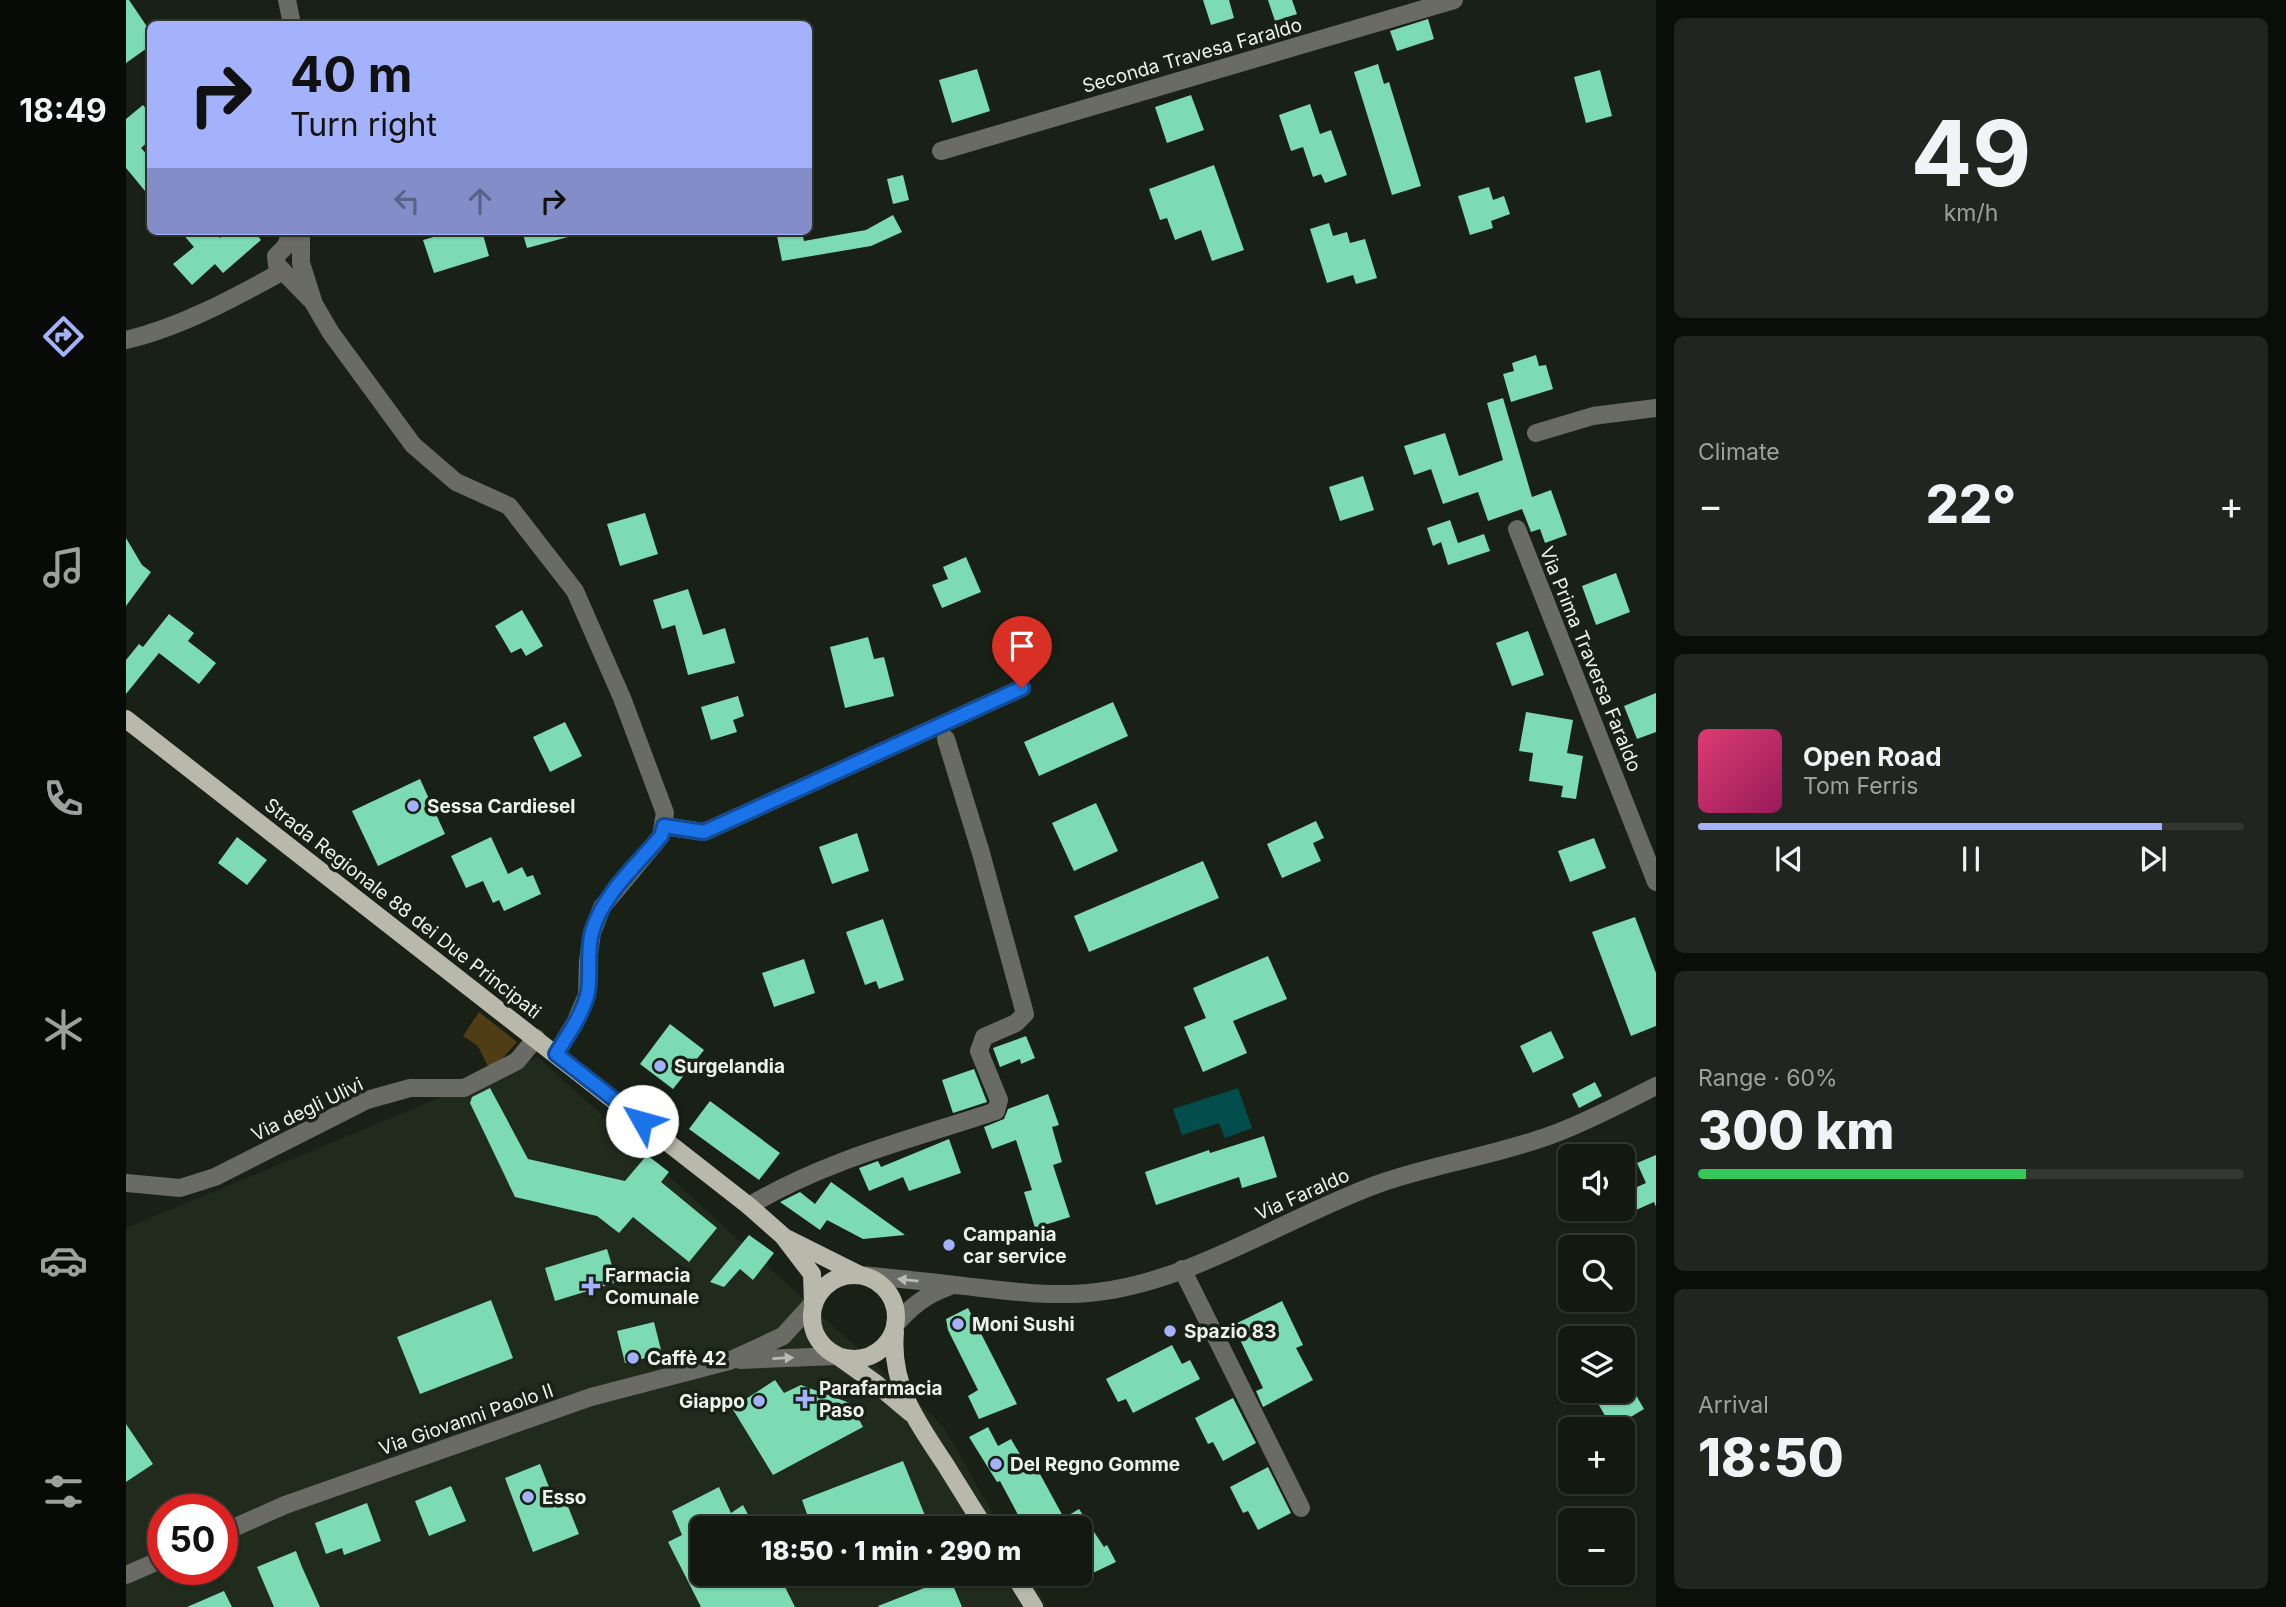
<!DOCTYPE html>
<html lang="en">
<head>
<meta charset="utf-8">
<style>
	body { margin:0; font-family:Inter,sans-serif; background:#20261f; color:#f1f3f6; height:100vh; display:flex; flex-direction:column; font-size:26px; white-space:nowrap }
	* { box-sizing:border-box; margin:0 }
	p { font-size:23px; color:#9da09f }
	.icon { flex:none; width:38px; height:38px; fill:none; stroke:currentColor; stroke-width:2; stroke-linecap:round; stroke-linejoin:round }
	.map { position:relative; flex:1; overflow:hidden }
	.details { display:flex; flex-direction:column; gap:18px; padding:18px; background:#0a0e09; width:630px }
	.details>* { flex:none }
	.hud { position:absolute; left:21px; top:21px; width:665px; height:214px; border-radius:10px; box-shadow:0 2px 5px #0004,0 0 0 2px #323831; background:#a4b2fc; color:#111; overflow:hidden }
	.fabs { position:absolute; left:1432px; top:1144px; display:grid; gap:14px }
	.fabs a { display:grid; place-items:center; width:77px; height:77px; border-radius:10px; background:#131911; box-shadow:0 2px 5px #0004,0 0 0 2px #323831; font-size:35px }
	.speed { position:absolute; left:21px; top:1494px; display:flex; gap:14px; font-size:35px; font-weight:700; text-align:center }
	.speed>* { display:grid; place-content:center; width:91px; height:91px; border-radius:50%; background:#131911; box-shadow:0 2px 5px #0004,0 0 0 2px #323831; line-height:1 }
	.speed .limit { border:10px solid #d22; background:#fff; color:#111 }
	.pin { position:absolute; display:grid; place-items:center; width:60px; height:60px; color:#fff; margin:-72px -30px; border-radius:50% 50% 50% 0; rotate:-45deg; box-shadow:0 0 7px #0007 }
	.pin .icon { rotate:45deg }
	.me { position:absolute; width:77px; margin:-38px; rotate:308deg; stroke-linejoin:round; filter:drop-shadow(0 0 5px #0008) }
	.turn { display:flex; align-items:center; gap:24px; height:147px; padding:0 28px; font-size:32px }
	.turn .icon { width:91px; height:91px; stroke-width:2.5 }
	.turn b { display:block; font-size:49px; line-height:60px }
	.lanes { display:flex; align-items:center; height:66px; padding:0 28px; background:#0003; justify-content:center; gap:35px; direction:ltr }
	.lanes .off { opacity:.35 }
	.big { font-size:52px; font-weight:800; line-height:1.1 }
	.details .card { flex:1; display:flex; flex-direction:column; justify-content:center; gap:10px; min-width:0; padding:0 24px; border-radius:10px; background:#20261f }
	.details .dial { align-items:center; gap:0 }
	.dial b { font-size:91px; line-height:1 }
	.song { display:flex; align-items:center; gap:21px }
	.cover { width:84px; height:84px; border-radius:10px; background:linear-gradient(135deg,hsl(340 70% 55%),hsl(330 70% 35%)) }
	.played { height:7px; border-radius:4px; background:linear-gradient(90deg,#a4b2fc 85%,#323831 85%) }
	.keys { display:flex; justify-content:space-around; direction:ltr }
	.heat { display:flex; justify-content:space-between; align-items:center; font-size:38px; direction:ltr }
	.charge { height:10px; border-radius:5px; background:linear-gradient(90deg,#34c759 60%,#323831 0) }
	.trip { position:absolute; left:564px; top:1516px; width:402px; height:70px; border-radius:10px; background:#131911; box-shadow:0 2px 5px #0004,0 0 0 2px #323831; font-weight:800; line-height:70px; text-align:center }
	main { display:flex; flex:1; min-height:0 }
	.tabs { display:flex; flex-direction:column; width:126px; justify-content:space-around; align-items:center; background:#080a07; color:#9da09f }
	.tabs .icon { width:49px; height:49px }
	.tabs .active { color:#a4b2fc }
	.tabs b { font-size:32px; color:#f1f3f6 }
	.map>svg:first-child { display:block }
	.built { fill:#202b1c; fill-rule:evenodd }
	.green { fill:#503d16 }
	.water { fill:#034d4c }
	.building { fill:#7ddbb4 }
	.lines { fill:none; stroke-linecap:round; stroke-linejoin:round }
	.minor { stroke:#6a6b64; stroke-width:18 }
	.major { stroke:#b8b9ab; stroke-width:18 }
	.oneway { fill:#b9bcb5 }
	.route-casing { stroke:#114b97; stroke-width:18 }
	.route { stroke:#1a73e8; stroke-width:12 }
	.poi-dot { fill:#a4b2fc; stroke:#192117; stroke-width:2.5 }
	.labels { text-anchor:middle; stroke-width:7; stroke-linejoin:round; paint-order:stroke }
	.street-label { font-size:19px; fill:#edf2eb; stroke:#192117 }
	.poi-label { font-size:19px; font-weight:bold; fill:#edf2eb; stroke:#192117; text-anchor:start }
</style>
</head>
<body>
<main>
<nav class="tabs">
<b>18:49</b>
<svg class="icon active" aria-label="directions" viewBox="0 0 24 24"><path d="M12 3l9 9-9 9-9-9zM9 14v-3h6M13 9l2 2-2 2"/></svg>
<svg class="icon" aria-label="music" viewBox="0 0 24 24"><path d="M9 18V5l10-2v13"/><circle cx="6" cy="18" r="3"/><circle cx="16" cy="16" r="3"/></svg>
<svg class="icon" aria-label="phone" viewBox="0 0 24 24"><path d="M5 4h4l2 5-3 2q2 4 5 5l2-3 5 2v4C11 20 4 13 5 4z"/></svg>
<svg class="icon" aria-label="climate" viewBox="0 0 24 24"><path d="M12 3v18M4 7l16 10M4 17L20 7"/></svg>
<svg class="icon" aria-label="car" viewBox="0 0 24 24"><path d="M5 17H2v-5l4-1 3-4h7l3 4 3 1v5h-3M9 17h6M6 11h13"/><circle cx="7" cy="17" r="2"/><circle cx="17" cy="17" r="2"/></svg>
<svg class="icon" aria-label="filters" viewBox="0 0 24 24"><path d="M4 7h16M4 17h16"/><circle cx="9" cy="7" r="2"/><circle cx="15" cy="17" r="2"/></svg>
</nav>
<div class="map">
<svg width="1530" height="1607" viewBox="0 0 1530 1607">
	<rect width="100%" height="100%" fill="#192117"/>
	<!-- built -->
	<path class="built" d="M412,1057L817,1426L875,1528H576V1573H902L921,1607H0V1228ZM37,1510H96V1570H37Z"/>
	<!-- green -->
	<path class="green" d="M353,1012L391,1042L375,1060L362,1067L352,1046L337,1036Z"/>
	<!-- water -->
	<path class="water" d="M1112,1088L1126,1128L1099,1138L1093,1123L1056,1135L1047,1109Z"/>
	<!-- building -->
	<path class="building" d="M0,0H3L24,31V46L0,63Z
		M1077,0H1103L1108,18L1085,25Z
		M1142,0H1166L1171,14L1149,21Z
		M1302,19L1308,39L1271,51L1264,31Z
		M1252,64L1258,84L1263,82L1295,186L1266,195L1228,72Z
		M851,69L864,111L826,123L813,80Z
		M1474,70L1486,116L1460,123L1448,77Z
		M1065,95L1078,130L1041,143L1029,107Z
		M1184,104L1194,134L1205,130L1221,175L1199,183L1195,174L1187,177L1177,147L1165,151L1153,115Z
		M17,105L24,114V140L15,148L24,158V197L0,168V119Z
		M1088,165L1118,250L1086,261L1075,230L1049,240L1041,218L1034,220L1023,189Z
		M777,175L783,200L767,204L761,179Z
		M1363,187L1367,200L1378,196L1384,214L1365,221L1367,228L1344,235L1332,196Z
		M767,215L776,232L745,246L656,261L650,231H676L678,241L740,230Z
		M1203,223L1207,236L1221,232L1224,243L1239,239L1251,278L1230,284L1227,275L1201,283L1184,229Z
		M54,231H88L94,238L102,231H128L135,240L97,273L89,264L66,285L47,264L68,247Z
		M328,231H356L363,256L308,273L297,240Z
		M396,231H445L446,236L401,248Z
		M1410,355L1413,366L1420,365L1427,389L1385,402L1377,374L1388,371L1386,363Z
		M1377,398L1406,497L1425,490L1441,535L1419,543L1414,529L1405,532L1396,509L1362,521L1352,492L1317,504L1305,469L1288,475L1278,446L1319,433L1333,476L1377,460L1361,403Z
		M1237,476L1248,510L1214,521L1203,487Z
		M519,513L532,554L494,566L481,524Z
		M1324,520L1332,543L1358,534L1364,551L1322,565L1315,542L1307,546L1301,528Z
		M0,538L16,565L25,572L0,606Z
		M840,557L855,592L816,608L806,585L822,579L817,567Z
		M1490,573L1504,612L1470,625L1456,586Z
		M562,589L577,635L599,628L609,663L562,675L549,625L536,629L527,600Z
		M396,610L417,646L400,656L395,648L385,653L369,626Z
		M43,614L68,633L62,641L90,663L73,684L33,653L0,694V660L13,644L17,647Z
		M1402,631L1418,675L1386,686L1370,643Z
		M742,637L748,659L758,657L768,696L719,708L704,647Z
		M1530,693V732L1511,739L1498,706Z
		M612,696L618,716L607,720L611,732L585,740L575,707Z
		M987,702L1002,736L913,776L898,742Z
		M1400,712L1447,720L1441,753L1457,756L1450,799L1435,797L1437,786L1403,781L1407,753L1393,751Z
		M439,722L456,756L424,772L407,737Z
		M294,779L319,834L252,866L226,811Z
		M970,803L992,851L948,871L926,823Z
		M1190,821L1198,838L1187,843L1195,861L1156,878L1141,844Z
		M731,833L743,871L706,884L693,847Z
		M111,837L141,860L121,885L92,863Z
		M365,837L382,874L396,867L401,877L407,875L415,894L378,911L373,900L367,903L357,881L340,888L325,856Z
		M1468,838L1480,868L1444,882L1432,851Z
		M1077,861L1093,898L963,952L948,916Z
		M1509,917L1530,973V1026L1505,1036L1466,932Z
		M757,919L778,980L753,989L750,981L739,985L720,932Z
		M1142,956L1161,999L1107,1021L1121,1053L1077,1072L1058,1027L1080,1018L1067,988Z
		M678,959L689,993L648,1007L636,973Z
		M544,1024L578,1050L547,1089L514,1064Z
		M1425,1031L1438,1058L1407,1073L1394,1046Z
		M900,1036L909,1058L895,1064L894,1059L874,1067L867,1048Z
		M848,1069L861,1102L827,1113L816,1080Z
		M1469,1082L1476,1096L1453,1108L1446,1094Z
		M364,1088L402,1159L499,1181L521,1155L543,1172L535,1182L591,1228L563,1262L507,1217L493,1233L471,1216L389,1197L344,1103L346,1097Z
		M922,1094L933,1125L926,1127L936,1162L927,1165L944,1217L909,1228L898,1192L906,1190L890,1140L866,1149L858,1127L878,1119L882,1109Z
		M584,1101L654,1153L633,1180L563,1129Z
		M1138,1136L1151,1177L1116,1188L1113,1177L1030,1205L1019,1172L1083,1150L1084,1153Z
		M823,1139L835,1173L783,1191L777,1177L743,1191L733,1168L752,1161L755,1167Z
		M1530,1155V1207L1528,1202L1510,1210L1502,1191L1520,1183L1511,1163Z
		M705,1182L779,1235L737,1239L701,1220L694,1230L654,1202L674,1192L689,1204Z
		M623,1235L648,1253L627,1280L614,1269L598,1287L584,1282Z
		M481,1249L491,1282L429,1301L419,1268Z
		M365,1300L387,1358L294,1394L271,1337Z
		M1156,1301L1177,1345L1170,1348L1187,1380L1137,1407L1130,1391L1137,1388L1107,1325Z
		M842,1308L891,1404L853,1419L842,1396L852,1390L822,1330L820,1319Z
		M528,1322L536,1354L499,1363L491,1331Z
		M1046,1345L1056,1364L1064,1360L1074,1379L1007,1413L1000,1399L992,1402L980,1379Z
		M1496,1371L1518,1409L1486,1428L1465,1391H1496Z
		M649,1380L658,1393L675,1385L724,1403L737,1427L647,1475L606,1408Z
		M1107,1398L1130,1443L1097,1461L1087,1442L1082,1444L1069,1418Z
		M0,1424L27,1464L0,1482Z
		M862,1427L872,1446L885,1439L902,1468L909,1465L938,1518L953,1509L978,1547L981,1545L990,1562L954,1579V1528H899L874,1481L871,1482L843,1437Z
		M777,1461L804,1528H686L676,1500Z
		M414,1464L431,1508L441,1504L453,1534L407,1552L379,1478Z
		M1142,1467L1165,1513L1132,1530L1122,1511L1117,1513L1104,1487Z
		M325,1486L340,1521L303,1536L289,1501Z
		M593,1487L605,1513L617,1505L629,1528H576V1573H652L669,1607H575L542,1542L556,1535L546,1511Z
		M241,1503L255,1541L218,1555L216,1548L200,1554L189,1523Z
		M170,1551L176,1567L194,1607H148L131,1567Z
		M824,1578L836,1607H753L752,1606Z
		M98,1591L106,1607H61Z"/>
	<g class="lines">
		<!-- minor -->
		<path class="minor" d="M161,0L166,24
			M815,151L1328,0
			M166,231L159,247L150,256L151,265L184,299
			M175,231V263L188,304L205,333L287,445L330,482L383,506L449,591L496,698L539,813L535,836L476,907L466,933L462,961L461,995L449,1023L430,1054
			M0,340C55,327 108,298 157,271
			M1410,433L1467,416L1530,408
			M1391,529L1530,882
			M538,826L578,832L896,688
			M0,1183L54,1188L89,1177L241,1100L284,1088H338L391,1061L410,1038
			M623,1206C699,1160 786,1139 870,1111L873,1100L853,1051L858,1037L890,1023L899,1014L855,853L820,739
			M1056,1269L1175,1508
			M734,1275C766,1278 798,1281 829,1285C876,1290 924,1298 971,1292C1067,1281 1161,1217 1252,1184C1308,1164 1368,1156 1425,1135C1461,1122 1496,1103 1530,1086
			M769,1325C785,1307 799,1295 822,1287
			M614,1360L711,1356
			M96,1533L159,1505L465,1397L603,1361L657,1336L687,1303
			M0,1575L37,1559"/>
		<!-- major -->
		<path class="major" d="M0,719L623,1206L657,1236L686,1274L687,1303
			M662,1239L734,1275
			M686 1317a42 42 0 1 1 84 0a42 42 0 1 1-84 0Z
			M769,1332C764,1385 791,1422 819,1464C832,1485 845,1506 859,1528
			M713,1357L748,1382L785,1413
			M887,1573L908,1607"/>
	</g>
	<!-- one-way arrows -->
	<defs><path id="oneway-solid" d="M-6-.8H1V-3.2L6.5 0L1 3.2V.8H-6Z" transform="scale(1.75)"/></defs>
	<g class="oneway">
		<use href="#oneway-solid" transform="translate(782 1280) rotate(-174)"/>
		<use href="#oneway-solid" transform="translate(657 1358) rotate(-3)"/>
	</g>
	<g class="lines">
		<!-- route casing -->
		<g class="route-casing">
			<path id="route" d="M516,1121L430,1054C441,1036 455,1017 461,996C466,977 460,953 466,932C476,895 511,865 535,836L538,826L578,832L896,688"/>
		</g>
		<!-- route -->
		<use href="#route" class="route"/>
	</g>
	<!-- markers -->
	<g class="poi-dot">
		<circle cx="287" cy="806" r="7"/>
		<circle cx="534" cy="1066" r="7"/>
		<circle cx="823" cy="1245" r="7"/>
		<path d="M461.5 1275.5h7v7h7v7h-7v7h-7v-7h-7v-7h7z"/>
		<circle cx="832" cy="1324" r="7"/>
		<circle cx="1044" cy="1331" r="7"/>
		<circle cx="507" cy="1358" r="7"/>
		<path d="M675.5 1388.5h7v7h7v7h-7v7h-7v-7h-7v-7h7z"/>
		<circle cx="633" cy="1401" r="7"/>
		<circle cx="870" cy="1464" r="7"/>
		<circle cx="402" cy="1497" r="7"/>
	</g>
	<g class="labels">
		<!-- street labels -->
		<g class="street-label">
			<text transform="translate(1066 55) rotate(-16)" y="7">Seconda Travesa Faraldo</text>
			<text transform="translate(1465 659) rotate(68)" y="7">Via Prima Traversa Faraldo</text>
			<text transform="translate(277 908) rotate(38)" y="7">Strada Regionale 88 dei Due Principati</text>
			<text transform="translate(181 1109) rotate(-26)" y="7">Via degli Ulivi</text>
			<text transform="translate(1176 1194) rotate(-24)" y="7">Via Faraldo</text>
			<text transform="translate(340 1419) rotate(-19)" y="7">Via Giovanni Paolo II</text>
		</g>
		<!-- poi labels -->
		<g class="poi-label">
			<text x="301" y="813">Sessa Cardiesel</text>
			<text x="548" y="1073">Surgelandia</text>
			<text x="837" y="1241">Campania<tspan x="837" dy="22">car service</tspan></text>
			<text x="479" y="1282">Farmacia<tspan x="479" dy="22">Comunale</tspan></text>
			<text x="846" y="1331">Moni Sushi</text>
			<text x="1058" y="1338">Spazio 83</text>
			<text x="521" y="1365">Caffè 42</text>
			<text x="693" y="1395">Parafarmacia<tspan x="693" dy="22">Paso</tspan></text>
			<text x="619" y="1408" text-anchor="end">Giappo</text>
			<text x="884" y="1471">Del Regno Gomme</text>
			<text x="416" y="1504">Esso</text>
		</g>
	</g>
</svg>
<div class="fabs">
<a><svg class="icon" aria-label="sound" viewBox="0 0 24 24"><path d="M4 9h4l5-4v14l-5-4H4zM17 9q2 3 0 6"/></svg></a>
<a><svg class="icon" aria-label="search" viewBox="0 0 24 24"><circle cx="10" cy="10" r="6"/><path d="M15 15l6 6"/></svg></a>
<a><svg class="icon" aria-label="layers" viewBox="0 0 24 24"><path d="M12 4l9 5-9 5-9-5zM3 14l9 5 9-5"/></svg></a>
<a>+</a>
<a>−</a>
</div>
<div class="speed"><div class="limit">50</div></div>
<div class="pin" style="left:896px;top:688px;background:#d93025"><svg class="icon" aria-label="arrive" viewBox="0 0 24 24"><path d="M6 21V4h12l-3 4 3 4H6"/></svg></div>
<svg class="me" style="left:516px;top:1121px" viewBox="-20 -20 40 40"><circle r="19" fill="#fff"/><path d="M0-13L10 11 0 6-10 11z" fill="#1a73e8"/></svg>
<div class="trip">18:50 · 1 min · 290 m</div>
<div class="hud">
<div class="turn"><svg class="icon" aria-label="right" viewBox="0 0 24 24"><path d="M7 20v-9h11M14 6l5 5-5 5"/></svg><div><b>40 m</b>Turn right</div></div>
<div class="lanes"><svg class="icon off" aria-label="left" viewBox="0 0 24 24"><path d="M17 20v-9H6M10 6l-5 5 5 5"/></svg><svg class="icon off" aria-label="ahead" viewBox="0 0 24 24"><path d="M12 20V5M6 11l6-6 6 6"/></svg><svg class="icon" aria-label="right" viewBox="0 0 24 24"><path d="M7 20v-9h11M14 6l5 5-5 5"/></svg></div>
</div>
</div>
<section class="details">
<div class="card dial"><b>49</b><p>km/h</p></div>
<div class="card"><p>Climate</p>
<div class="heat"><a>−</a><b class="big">22°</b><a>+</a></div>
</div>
<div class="card">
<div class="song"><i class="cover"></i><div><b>Open Road</b><p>Tom Ferris</p></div></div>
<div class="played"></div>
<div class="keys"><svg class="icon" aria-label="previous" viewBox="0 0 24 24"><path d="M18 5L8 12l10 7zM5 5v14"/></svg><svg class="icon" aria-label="pause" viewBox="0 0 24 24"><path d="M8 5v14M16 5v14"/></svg><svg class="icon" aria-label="next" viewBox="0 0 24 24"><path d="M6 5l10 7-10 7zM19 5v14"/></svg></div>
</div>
<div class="card"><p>Range · 60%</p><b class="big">300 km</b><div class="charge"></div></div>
<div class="card"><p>Arrival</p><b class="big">18:50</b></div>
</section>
</main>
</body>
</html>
